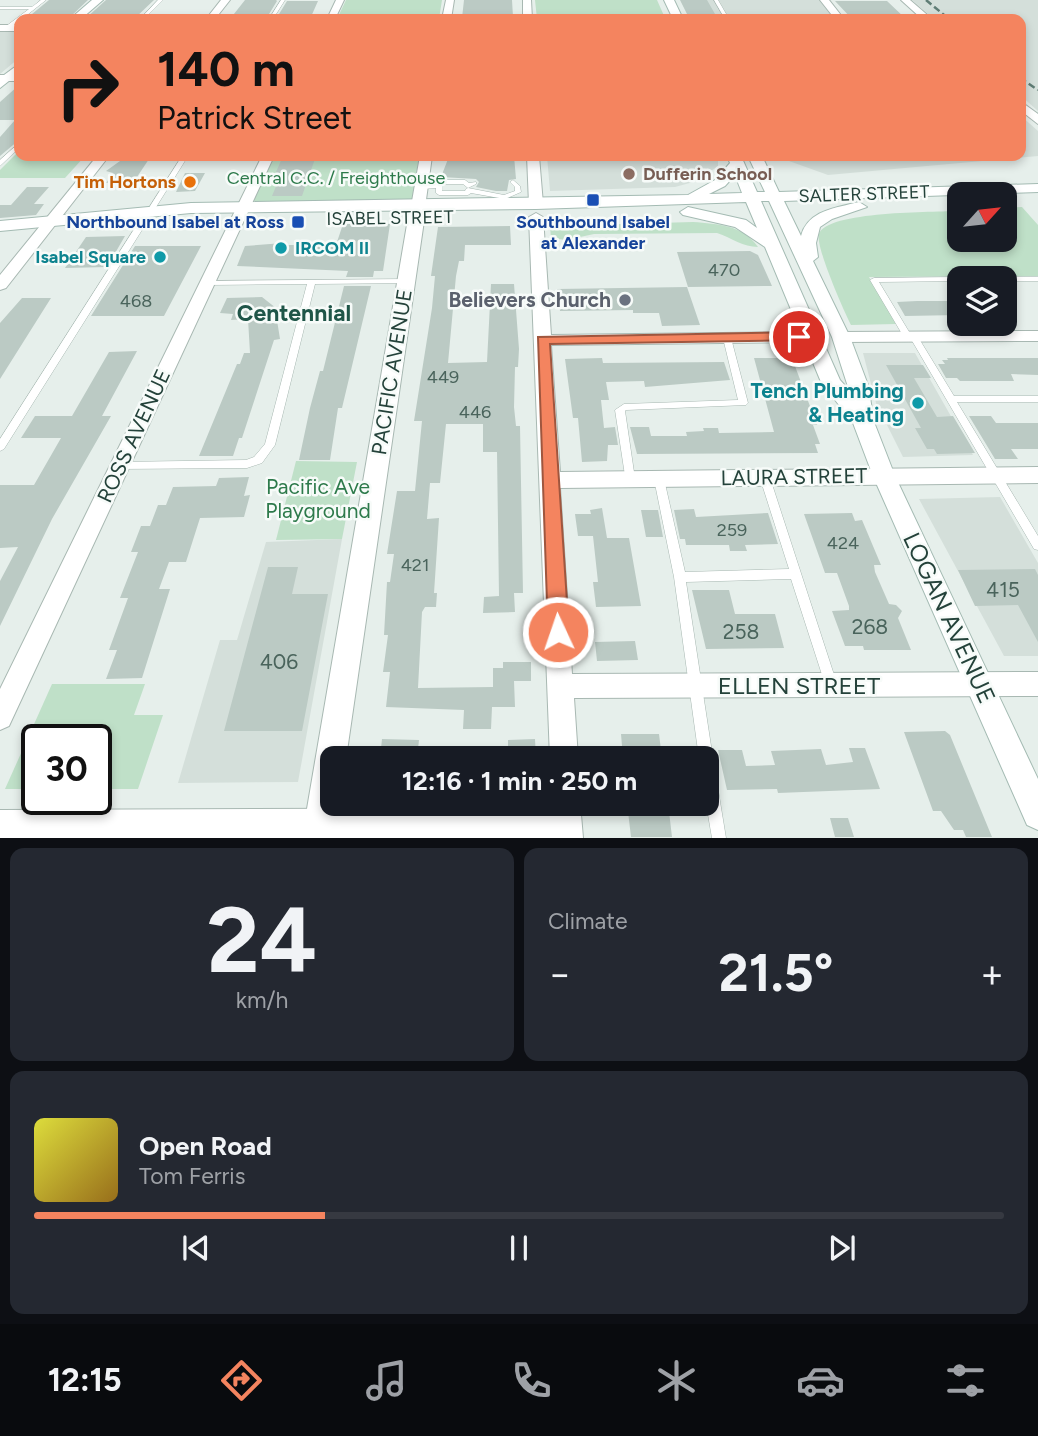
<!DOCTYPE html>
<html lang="en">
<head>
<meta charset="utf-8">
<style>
	body { margin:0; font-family:Figtree,sans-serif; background:#242831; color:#f1f3f6; height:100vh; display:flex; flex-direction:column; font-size:26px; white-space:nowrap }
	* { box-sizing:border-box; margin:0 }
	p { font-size:23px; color:#9ea1a6 }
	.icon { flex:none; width:38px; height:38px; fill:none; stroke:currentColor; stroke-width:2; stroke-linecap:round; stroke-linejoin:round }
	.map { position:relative; height:838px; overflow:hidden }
	.panel { display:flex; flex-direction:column; gap:10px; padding:10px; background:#0d0f14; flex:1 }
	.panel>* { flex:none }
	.top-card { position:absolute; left:14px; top:14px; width:1012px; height:147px; border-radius:14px; box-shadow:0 4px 10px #0003; background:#f4845f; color:#111; overflow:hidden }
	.needle { width:46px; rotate:63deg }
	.buttons { position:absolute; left:947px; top:182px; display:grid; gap:14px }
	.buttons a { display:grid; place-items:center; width:70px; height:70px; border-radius:14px; background:#171b24; box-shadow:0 4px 10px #0003; font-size:35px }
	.speed { position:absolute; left:21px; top:724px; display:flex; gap:14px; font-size:35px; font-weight:700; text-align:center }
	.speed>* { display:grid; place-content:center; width:91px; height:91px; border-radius:50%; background:#171b24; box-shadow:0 4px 10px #0003; line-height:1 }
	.speed .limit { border:4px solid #111; border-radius:10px; background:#fff; color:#111 }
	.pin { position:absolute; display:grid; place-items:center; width:60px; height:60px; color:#fff; margin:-30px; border:4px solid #fff; border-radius:50%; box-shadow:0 2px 7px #0007 }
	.me { position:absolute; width:77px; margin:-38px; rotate:357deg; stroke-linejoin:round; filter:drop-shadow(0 0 5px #0008) }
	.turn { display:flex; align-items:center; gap:24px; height:147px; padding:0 28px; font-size:32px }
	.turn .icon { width:91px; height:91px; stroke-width:2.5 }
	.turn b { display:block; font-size:49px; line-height:60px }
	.big { font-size:52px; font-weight:700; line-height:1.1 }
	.panel .widget { flex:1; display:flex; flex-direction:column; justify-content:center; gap:10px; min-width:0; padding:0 24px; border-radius:14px; background:#242831 }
	.panel .dial { align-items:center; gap:0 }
	.dial b { font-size:91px; line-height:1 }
	.song { display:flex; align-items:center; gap:21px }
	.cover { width:84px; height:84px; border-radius:10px; background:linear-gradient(135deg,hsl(60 70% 55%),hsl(40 70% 35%)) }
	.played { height:7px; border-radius:4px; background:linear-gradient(90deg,#f4845f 30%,#363941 30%) }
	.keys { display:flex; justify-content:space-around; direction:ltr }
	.heat { display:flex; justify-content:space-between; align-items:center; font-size:38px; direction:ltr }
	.panel .tiles { flex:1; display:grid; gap:10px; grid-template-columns:1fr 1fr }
	.widget:last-child { grid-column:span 2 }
	.trip { position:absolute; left:320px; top:746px; width:399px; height:70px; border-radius:14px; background:#171b24; box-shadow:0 4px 10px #0003; font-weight:700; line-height:70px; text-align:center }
	.tabs { display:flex; height:112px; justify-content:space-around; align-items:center; background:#090b0e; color:#9ea1a6 }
	.tabs .icon { width:49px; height:49px }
	.tabs .current { color:#f4845f }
	.tabs b { font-size:32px; color:#f1f3f6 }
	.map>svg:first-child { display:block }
	.built { fill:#d4dfda }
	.green { fill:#bfe0c8 }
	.building { fill:#bbcac4 }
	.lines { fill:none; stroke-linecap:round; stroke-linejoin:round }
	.service-casing { stroke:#a8b8b2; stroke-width:1 }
	.minor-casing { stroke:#a8b8b2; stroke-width:2 }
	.tertiary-casing { stroke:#a8b8b2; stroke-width:2 }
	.secondary-casing { stroke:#a4bbb3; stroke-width:2 }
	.service { fill:#fff; fill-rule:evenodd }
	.minor { fill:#fff; fill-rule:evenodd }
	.tertiary { fill:#fff; fill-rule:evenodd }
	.secondary { fill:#fff; fill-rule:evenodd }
	.rail { stroke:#5f7d75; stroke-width:2.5; stroke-dasharray:7 3.5; stroke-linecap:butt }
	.route { fill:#f4845f; stroke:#9f563e; stroke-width:2 }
	.education-dot { fill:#8d6e63; stroke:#f7fbf9; stroke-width:2.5 }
	.food-dot { fill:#e8710a; stroke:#f7fbf9; stroke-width:2.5 }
	.transit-dot { fill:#1a4fb4; stroke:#f7fbf9; stroke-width:2.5 }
	.culture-dot { fill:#0f9aa8; stroke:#f7fbf9; stroke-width:2.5 }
	.worship-dot { fill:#6b7280; stroke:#f7fbf9; stroke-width:2.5 }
	.labels { text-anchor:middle; stroke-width:5; stroke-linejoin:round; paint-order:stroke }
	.far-education-label { font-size:18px; font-weight:bold; fill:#785e54; stroke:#f7fbf9; text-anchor:start }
	.far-park-label { font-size:18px; fill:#2d7a4b; stroke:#f7fbf9 }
	.far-food-label { font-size:18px; font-weight:bold; fill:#c56008; stroke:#f7fbf9; text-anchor:end }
	.far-street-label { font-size:18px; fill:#24423a; stroke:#f7fbf9 }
	.far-transit-label { font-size:18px; font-weight:bold; fill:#164399; stroke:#f7fbf9; text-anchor:end }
	.far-culture-label { font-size:18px; font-weight:bold; fill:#0d838f; stroke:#f7fbf9; text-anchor:start }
	.number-label { font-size:18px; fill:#4a645c }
	.worship-label { font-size:21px; font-weight:bold; fill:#5b616d; stroke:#f7fbf9; text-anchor:end }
	.street-label { font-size:21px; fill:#24423a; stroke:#f7fbf9 }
	.culture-label { font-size:21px; font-weight:bold; fill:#0d838f; stroke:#f7fbf9; text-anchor:end }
	.park-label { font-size:21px; fill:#2d7a4b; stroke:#f7fbf9 }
	.near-number-label { font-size:21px; fill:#4a645c }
	.neighbourhood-label { font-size:23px; font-weight:bold; fill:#1f5548; stroke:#f7fbf9 }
	.near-street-label { font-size:24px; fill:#24423a; stroke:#f7fbf9 }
</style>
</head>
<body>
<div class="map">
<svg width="1038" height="838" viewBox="0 0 1038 838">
	<rect width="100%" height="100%" fill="#e6efeb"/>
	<!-- built -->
	<path class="built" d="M682,0H820L836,18L692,19Z
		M912,0H1038V111L1020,95V19H934Z
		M0,30H19V58L0,74Z
		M1020,115L1038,131V156L828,175L775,156H1020Z
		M547,156H718V166L697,181L675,187L550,191Z
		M863,353H915L973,455L903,457L876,403Z
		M1000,497L1038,563V656H1004L919,499Z
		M342,539L298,782L178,783L220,640H237L266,542Z"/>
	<!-- green -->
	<path class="green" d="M346,0H442L439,19H337Z
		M535,0H657L665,18L537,19Z
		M19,151V156H85L65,178H0V170Z
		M274,156H419L412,201H253Z
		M1022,207L1038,225V276L869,277L896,324L851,325C844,311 815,246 819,234C826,211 935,212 959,211V240H1004L1005,208Z
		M693,222C718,224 743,225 758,247C743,247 732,238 717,233L594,234L566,240L551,238L550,226Z
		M296,461L357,462L342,539L276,540Z
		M52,684H145L134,715H163L138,789H96V740H37V789H5Z"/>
	<!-- building -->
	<path class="building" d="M49,0H88L68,19H26Z
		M106,0H154L134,19H85Z
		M245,0H276L277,1L266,19H230Z
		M464,0H512L513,17L462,18Z
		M680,0H707L715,14H687Z
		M287,1H318L310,19H276Z
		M835,1H887L906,19H852Z
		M19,85V140L0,156V137L15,120H0V102Z
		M127,156H151L133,183H106L113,173L106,171Z
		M283,156H316L302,196H272L279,179H273Z
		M466,156H514L516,179L509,180L507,191H496L476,187L479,182L476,179L441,177L448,159H466Z
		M185,173H205L195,191L176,192Z
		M27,187H49L34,204H44L36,215L0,218V205H11Z
		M343,224H390L383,271H374L373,277H346L348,271L237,266L245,246L283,243L282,245H336Z
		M510,226L511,245H465L464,261H459L456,276L448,363L487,362L491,284H514L519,349L518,367H515L514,407L516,426H520L523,593H514L515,612L483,613L484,597L499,596L497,452H483V424H446L440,483H430L427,519L439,518L434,593H437L436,607H425L422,612L418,688L493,687V668H503V662H531V681H514L515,707H492L491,729H463L464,710L386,707L390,672H383L388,635H384L387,582H390L394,554H387L397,491H415L422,421H414L432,308L435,276H431L438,227Z
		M125,236L107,267L65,268L86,237Z
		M135,246H201L164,316H91Z
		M750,251L758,255L772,286L688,287L677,252Z
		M344,286H371L342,408H338L330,460H299L310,408L320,371H323Z
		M687,287L700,325L662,326L659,313H633V310L560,311L557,289Z
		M262,297L281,312L276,314L280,339L274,340L242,438H239L233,456H199L237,364H240L244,353H250L248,319L231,320L233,314L220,313L227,298Z
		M22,298H51L0,379V323Z
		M917,301H959V315L905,316L897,302Z
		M137,351L102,416H111L52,519L0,626V581L18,547L0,548V485H34L61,438H21L35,416H72L109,352Z
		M602,358L603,363L724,362L730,380L645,387L644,381L606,382L609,400H601L604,428L615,427L618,445H608L607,461L582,462L578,418H573L565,359Z
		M754,358H792L817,425H813L820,444H815L818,453L637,454L630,427H649L651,436H687L686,432L704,431L703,428H718L719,433L774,432Z
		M947,358H1038V375L1011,374L1014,381H960L957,378H946L938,364H945L942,360H948Z
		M886,365H923L931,378H914L937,417L953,416L975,453L937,454L934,449H927L915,428H921Z
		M969,416H991L996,423H1038V449H1011L1018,459H995Z
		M249,477L244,496L250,495L244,517L200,518L186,562H169L159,589H170L142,678L106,679L117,650H109L128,598H120L138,552H131L141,526H150L158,505H166L173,487L216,486L219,478Z
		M602,508L607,538H629L641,606L596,607L593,582H598L593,536H578L575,514H591L590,510Z
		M694,509L696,517L768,513L778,544L745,545L747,551H730L729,545H686L685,539H680L674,510Z
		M641,510H658L663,537H646Z
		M852,513L855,521L862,520L881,565H874L875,572L889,604L896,605L902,611L898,618L911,650H864L863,646H845L832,611L849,610V606L837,573H825L804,514Z
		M268,567H298L292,594H328L302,731H224Z
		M1035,569L1038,575V642L1018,605L975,606L958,570Z
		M692,590H729L735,614H775L784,648L706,649Z
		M635,641L638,660L597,661L595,642Z
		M945,731L950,735L992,837H966L963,830H954L941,811H933L904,732Z
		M621,734H659L662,758H623Z
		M382,739L419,740L417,758H380Z
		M535,739L536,758H508V740Z
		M849,748H865L880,789L778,793L777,789L727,790L718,750H742L746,766L775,765L771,751L821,749L826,765L853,762Z
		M627,803H668L672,837H631Z
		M830,818H848L854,837H835Z"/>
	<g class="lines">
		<!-- service casing -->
		<g class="service-casing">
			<path id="service" d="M41,0H46L22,19H19V21L9,29H5V27L29,9H0V7H32Z
				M158,0H163L144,19H140Z
				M281,0H285L273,19H269Z
				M714,0H718L729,19H725Z
				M19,143V148L0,166V160Z
				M182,156H188L153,212H149L147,211Z
				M439,180H465L469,183L476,182V184L468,188L504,195L515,191V187L510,182L513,180L520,186L521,192L505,199L471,193L468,195H439L436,193V188L422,189L419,187L422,185L436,184L437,181ZM442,184H463L468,188L466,189L465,191H442Z
				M140,220H146L147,222L4,449L0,451V439Z
				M959,277L962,278H959V281L879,282L911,335H917L918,337L954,396H1038V402H957L1038,536V550L1034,549L911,339H905L870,280L874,278Z
				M1004,277H1038V281H1004V278H1001Z
				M407,279H410V283L315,284L275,445L262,463L247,468L116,469L115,466L116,463L120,462L246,460L254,457L265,444L307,284L207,285L203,283L204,281Z
				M727,335L731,338L748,403L746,405L626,410L625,411L635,479L634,482H626L615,410L624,404L738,400L723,338Z
				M765,474L769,475L770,478L837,684L836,688L831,690L826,688L825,684L791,579L686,582L713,759L726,838H712L706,803L707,758H699L674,577L654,479L655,476H663L664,479L685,572L789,569L760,478L761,475Z"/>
		</g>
		<!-- minor casing -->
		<g class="minor-casing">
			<path id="minor" d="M221,0H230L215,19H206Z
				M336,0H344L335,19H327Z
				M446,0H454L451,19H442Z
				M523,0H531L532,19H523Z
				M820,0H829L844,19H835Z
				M901,0H910L932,19H922Z
				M0,25H19V31H0Z
				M0,75H19V81H0Z
				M1020,101L1038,114V124L1020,110Z
				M97,156H109L6,288L0,290V275Z
				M262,156H274L9,726L0,730V689Z
				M420,156H432L425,207L418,211L411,207Z
				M527,156H539L543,204L536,208L529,204Z
				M536,213L543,217L551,335L812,332L821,337L812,342L551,345L560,472L1038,467V483L560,488L572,674L1038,672V696L574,698L578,758H550L529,217Z
				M1038,331V341L841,342L832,337L841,332Z
				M552,803H580L583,838H0V810L552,808Z"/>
		</g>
		<!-- tertiary casing -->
		<g class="tertiary-casing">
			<path id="tertiary" d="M418,202L426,207L346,758H332V803H339L334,838H302L410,207Z"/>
		</g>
		<!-- secondary casing -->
		<g class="secondary-casing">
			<path id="secondary" d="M92,0H103L81,19H70Z
				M664,0H674L683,19H673Z
				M19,64V73L0,88V78Z
				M727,156H741L757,192H765L748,156H762L779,192L1038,184V192L784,201L801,236C808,210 836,208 859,202L867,207L832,219L820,227L816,243L818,257L813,261L850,337L868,385L874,422L895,476L1038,779V830L1027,825L873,476L853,423L821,382L765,247L735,227L683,215L680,212L688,207L746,220L757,228L746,202L536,209L191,213L0,231V221L191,203L688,195L715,180L730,163ZM735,175L742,193L709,194L725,186ZM761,201H769L832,337L849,390L840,380Z"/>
		</g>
		<!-- service -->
		<use href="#service" class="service"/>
		<!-- minor -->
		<use href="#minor" class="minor"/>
		<!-- tertiary -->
		<use href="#tertiary" class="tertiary"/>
		<!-- secondary -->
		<use href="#secondary" class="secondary"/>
		<!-- rail -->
		<path class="rail" d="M926,0L949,19
			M1020,78L1038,90"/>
	</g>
	<!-- route -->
	<path class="route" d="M799,332L804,334V340L550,344L569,632L566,638L558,641L551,638L548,632L538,337Z"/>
	<!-- markers -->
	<circle class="education-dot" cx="629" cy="174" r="7"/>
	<circle class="food-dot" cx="190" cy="182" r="7"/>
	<g class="transit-dot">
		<rect x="586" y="193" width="14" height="14" rx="3.5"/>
		<rect x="291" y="215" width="14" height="14" rx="3.5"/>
	</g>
	<g class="culture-dot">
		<circle cx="281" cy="248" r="7"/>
		<circle cx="160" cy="257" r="7"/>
		<circle cx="918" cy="403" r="7"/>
	</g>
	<circle class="worship-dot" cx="625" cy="300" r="7"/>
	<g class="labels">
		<!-- far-education labels -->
		<g class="far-education-label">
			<text x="643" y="180">Dufferin School</text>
		</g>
		<!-- far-park labels -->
		<g class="far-park-label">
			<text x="336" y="184">Central C.C. / Freighthouse</text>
		</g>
		<!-- far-food labels -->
		<g class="far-food-label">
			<text x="176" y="188">Tim Hortons</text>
		</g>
		<!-- far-street labels -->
		<g class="far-street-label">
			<text transform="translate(864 194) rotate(-2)" y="6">SALTER STREET</text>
			<text transform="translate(390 218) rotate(-1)" y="6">ISABEL STREET</text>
		</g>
		<!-- far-transit labels -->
		<g class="far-transit-label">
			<text x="284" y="228">Northbound Isabel at Ross</text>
			<text x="593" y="228" text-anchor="middle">Southbound Isabel<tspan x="593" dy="21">at Alexander</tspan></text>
		</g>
		<!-- far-culture labels -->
		<g class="far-culture-label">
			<text x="295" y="254">IRCOM II</text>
			<text x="146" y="263" text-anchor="end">Isabel Square</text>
		</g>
		<!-- number labels -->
		<g class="number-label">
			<text x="724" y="276">470</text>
			<text x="136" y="307">468</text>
			<text x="443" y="383">449</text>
			<text x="475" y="418">446</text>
			<text x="732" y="536">259</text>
			<text x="843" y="549">424</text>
			<text x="415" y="571">421</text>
		</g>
		<!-- worship labels -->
		<g class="worship-label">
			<text x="611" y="307">Believers Church</text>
		</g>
		<!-- street labels -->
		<g class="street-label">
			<text transform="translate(392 372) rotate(-81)" y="7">PACIFIC AVENUE</text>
			<text transform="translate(134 436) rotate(-65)" y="7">ROSS AVENUE</text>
			<text transform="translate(794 477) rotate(-1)" y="7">LAURA STREET</text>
		</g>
		<!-- culture labels -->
		<g class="culture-label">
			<text x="904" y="398">Tench Plumbing<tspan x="904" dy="24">&amp; Heating</tspan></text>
		</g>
		<!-- park labels -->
		<g class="park-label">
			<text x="318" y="494">Pacific Ave<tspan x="318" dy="24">Playground</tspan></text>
		</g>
		<!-- near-number labels -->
		<g class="near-number-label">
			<text x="1003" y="597">415</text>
			<text x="870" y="634">268</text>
			<text x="741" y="639">258</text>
			<text x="279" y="669">406</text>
		</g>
		<!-- neighbourhood labels -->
		<g class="neighbourhood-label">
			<text x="294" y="321">Centennial</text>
		</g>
		<!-- near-street labels -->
		<g class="near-street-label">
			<text transform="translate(949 618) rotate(65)" y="8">LOGAN AVENUE</text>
			<text x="799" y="694">ELLEN STREET</text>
		</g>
	</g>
</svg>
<div class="buttons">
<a><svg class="needle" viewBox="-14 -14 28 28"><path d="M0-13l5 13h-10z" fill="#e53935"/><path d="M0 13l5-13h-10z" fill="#9ea1a6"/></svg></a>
<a><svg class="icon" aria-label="layers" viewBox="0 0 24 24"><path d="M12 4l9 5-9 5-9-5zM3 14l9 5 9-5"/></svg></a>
</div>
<div class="speed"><div class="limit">30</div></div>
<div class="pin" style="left:799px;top:337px;background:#d93025"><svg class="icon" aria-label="arrive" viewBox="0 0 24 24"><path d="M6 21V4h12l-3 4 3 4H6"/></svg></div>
<svg class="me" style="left:558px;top:632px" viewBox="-20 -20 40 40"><circle r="17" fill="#f4845f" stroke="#fff" stroke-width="3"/><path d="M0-11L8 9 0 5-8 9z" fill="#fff"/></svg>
<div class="trip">12:16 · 1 min · 250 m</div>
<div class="top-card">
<div class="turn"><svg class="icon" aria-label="right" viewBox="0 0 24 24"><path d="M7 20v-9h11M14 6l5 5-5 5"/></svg><div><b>140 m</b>Patrick Street</div></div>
</div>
</div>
<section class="panel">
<div class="tiles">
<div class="widget dial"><b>24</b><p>km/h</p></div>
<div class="widget"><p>Climate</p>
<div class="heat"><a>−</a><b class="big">21.5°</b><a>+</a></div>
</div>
<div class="widget">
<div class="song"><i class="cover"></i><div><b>Open Road</b><p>Tom Ferris</p></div></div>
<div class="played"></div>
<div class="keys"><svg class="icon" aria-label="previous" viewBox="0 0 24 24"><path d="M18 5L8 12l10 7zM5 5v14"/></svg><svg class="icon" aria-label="pause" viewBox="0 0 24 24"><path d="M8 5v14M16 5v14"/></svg><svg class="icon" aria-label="next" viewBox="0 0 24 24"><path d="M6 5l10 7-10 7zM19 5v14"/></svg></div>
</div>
</div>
</section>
<nav class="tabs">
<b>12:15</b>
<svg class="icon current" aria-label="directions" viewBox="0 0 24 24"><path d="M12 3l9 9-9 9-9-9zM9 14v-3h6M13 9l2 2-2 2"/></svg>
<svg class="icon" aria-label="music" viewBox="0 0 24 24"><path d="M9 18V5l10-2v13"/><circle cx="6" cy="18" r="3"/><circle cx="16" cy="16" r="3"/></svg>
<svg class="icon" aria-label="phone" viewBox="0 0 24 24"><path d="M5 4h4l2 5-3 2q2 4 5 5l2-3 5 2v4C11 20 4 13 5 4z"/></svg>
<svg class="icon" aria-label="climate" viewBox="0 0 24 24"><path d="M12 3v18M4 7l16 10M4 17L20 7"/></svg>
<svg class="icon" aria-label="car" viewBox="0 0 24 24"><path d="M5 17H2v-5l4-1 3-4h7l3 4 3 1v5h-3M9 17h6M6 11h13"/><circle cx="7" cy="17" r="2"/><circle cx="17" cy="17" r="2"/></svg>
<svg class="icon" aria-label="filters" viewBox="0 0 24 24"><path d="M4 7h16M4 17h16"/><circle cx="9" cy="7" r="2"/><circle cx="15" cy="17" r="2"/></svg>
</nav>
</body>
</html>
